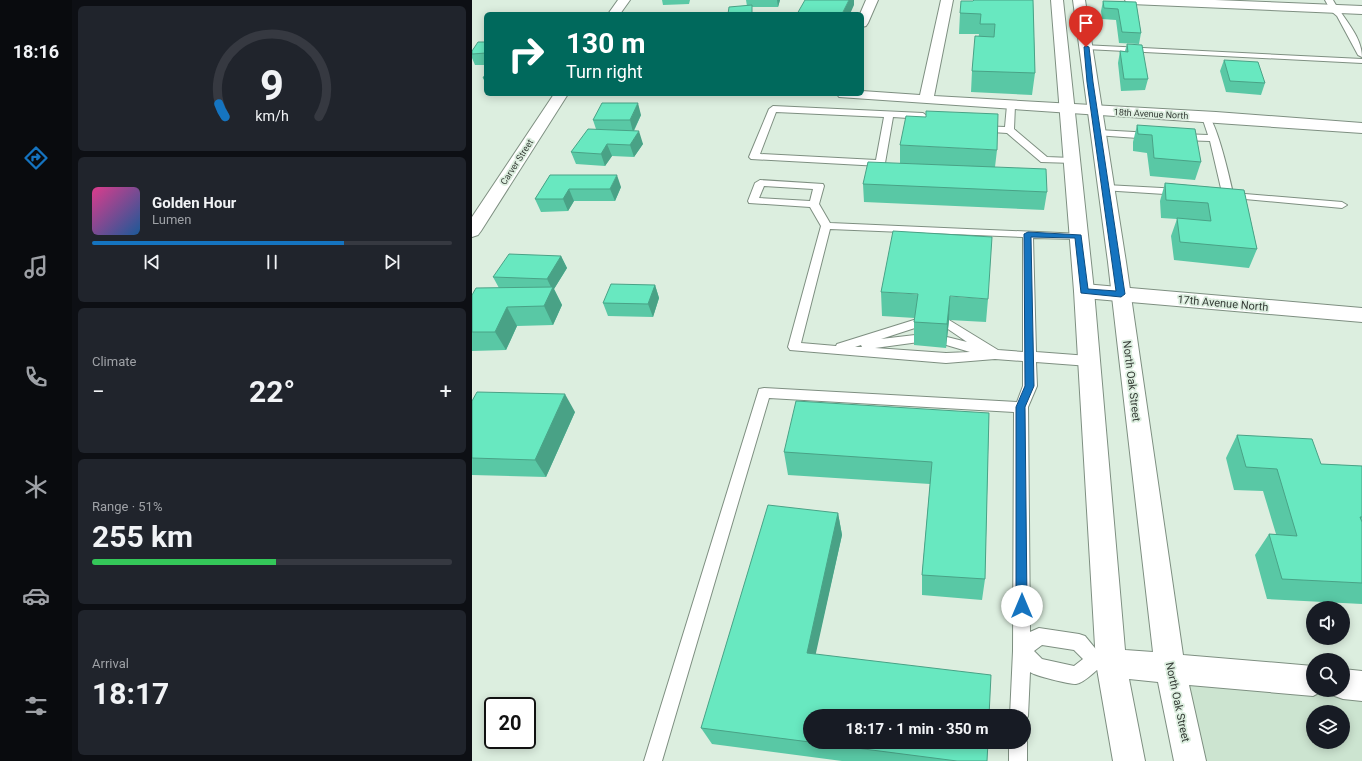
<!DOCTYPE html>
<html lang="en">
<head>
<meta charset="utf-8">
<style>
	body { margin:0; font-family:Roboto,sans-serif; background:#20242c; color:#f1f3f6; height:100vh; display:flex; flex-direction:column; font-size:15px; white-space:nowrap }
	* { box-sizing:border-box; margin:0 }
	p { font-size:13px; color:#9ea1a6 }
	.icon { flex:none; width:22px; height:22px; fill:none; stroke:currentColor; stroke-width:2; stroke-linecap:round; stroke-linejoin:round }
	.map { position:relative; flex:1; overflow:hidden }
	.panel { display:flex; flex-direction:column; gap:6px; padding:6px; background:#0d0f14; width:400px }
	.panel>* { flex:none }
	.top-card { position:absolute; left:12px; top:12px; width:380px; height:84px; border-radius:6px; box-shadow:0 2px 10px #0003; background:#00695c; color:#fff; overflow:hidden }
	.fabs { position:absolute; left:834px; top:601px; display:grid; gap:8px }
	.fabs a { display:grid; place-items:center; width:44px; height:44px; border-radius:50%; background:#171b24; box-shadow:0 2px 10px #0003; font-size:20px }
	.speed { position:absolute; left:12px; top:697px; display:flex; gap:8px; font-size:20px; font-weight:700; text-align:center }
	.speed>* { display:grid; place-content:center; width:52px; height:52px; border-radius:50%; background:#171b24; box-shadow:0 2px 10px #0003; line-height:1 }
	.speed .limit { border:2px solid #111; border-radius:6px; background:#fff; color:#111 }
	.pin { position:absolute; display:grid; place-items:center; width:34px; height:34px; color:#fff; margin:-41px -17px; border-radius:50% 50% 50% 0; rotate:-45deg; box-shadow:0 0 4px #0007 }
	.pin .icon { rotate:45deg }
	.me { position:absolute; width:44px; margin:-22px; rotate:0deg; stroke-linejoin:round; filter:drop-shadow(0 0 3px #0008) }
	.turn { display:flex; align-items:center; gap:14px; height:84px; padding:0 16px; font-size:18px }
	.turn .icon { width:52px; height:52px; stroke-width:2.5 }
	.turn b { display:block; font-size:28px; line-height:34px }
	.big { font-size:30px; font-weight:700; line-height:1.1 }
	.panel .card { flex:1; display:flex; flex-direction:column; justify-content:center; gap:6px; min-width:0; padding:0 14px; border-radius:6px; background:#20242c }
	.panel .dial { align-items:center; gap:0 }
	.dial svg { height:104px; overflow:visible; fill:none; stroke:#363941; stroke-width:7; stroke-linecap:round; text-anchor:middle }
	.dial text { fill:#f1f3f6; stroke:none }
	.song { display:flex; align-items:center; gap:12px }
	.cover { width:48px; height:48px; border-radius:6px; background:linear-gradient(135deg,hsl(330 70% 55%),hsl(210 70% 35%)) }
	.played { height:4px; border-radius:2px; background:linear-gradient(90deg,#1574c0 70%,#363941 70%) }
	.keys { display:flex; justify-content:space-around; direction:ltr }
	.heat { display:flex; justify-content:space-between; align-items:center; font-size:22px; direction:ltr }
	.charge { height:6px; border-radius:3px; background:linear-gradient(90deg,#34c759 51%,#363941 0) }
	.trip { position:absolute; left:331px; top:709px; width:228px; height:40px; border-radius:20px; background:#171b24; box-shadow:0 2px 10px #0003; font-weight:700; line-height:40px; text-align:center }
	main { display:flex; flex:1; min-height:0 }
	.tab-bar { display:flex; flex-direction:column; width:72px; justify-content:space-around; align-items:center; background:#090b0e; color:#9ea1a6 }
	.tab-bar .icon { width:28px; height:28px }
	.tab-bar .active { color:#1574c0 }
	.tab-bar b { font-size:18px; color:#f1f3f6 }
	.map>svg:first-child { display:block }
	.built { fill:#cce4d0; fill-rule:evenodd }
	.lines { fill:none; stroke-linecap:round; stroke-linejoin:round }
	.lane-casing { stroke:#7e8f81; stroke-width:2 }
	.street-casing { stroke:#7e8f81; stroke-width:2 }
	.secondary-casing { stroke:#7e8f81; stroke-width:2 }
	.lane { fill:#fff; fill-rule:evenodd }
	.street { fill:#fff; fill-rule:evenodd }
	.secondary { fill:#fff; fill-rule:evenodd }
	.wall { fill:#59c8a5 }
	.shaded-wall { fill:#49a286 }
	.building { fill:#68e8c0; stroke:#49a286 }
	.route { fill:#1574c0; stroke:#0e4b7d }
	.labels { text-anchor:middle; stroke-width:3.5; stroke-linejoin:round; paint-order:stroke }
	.far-street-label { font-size:9px; fill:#353c36; stroke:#dceedf }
	.street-label { font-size:11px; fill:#353c36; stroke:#dceedf }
</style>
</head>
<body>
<main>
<nav class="tab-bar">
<b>18:16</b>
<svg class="icon active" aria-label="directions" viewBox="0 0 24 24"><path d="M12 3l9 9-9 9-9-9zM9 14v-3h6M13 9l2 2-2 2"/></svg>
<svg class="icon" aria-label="music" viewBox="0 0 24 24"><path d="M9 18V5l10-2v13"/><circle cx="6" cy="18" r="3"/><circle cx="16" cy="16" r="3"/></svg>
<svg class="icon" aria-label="phone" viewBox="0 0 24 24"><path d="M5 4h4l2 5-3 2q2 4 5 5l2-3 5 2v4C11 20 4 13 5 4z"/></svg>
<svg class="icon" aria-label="climate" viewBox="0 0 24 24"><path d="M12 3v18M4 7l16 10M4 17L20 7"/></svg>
<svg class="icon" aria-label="car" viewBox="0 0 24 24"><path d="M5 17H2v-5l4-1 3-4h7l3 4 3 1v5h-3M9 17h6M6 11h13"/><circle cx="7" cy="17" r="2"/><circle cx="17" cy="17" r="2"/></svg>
<svg class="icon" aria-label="filters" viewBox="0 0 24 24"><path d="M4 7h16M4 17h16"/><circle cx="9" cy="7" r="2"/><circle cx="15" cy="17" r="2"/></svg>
</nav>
<section class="panel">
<div class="card dial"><svg viewBox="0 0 100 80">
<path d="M14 69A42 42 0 1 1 86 69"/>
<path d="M14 69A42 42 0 0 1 9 59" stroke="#1574c0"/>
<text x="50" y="56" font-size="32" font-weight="700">9</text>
<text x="50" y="72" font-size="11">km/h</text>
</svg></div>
<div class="card">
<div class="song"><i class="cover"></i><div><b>Golden Hour</b><p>Lumen</p></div></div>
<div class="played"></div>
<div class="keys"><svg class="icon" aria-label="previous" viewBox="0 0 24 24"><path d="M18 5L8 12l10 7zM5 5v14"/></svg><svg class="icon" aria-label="pause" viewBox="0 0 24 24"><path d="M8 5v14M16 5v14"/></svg><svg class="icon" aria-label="next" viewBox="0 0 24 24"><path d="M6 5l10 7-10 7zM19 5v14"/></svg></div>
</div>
<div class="card"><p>Climate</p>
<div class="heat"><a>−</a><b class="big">22°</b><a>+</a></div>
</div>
<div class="card"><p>Range · 51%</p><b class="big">255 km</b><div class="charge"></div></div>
<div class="card"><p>Arrival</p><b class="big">18:17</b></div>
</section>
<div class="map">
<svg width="890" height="761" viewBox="0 0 890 761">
	<rect width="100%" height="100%" fill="#dceedf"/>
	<!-- built -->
	<path class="built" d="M698,668L841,690H871L890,686V761H718ZM841,712H871V742H841Z"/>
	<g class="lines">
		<!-- lane casing -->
		<g class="lane-casing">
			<path id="lane" d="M853,0H861C871,18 890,36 890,57L886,55L865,16L859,11Z
				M611,45L890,59V63L614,49L610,47Z
				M539,102L543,105L542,129L575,157L599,158L604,161L602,163L569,162L535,133L505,131L503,129L508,126L533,127L535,105Z
				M301,106L451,113L455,116L451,119L421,117L413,163L408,166L279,159L277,157L297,109ZM304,112L412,117L404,160L288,154Z
				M734,114C744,117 758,180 761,193L870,202L875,205L870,208L751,197L738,141L708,140L703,137L708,134L736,135L730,117Z
				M626,130L680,133L685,136L680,139L623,135L621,133Z
				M288,180L351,184L352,186L347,204L358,223L610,234L611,236L606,239L561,238L564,352L617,356L621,358L623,361L621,364L617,366L564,362L565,386L556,407L558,632L567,628L607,634L613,636L627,653L645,657L648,663L645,669L639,672L625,670C620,674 611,683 604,684C597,684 563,676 558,672L556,716L553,722L552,723V716H538L541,651L542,412L297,398L190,761H172L287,389L292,388L545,402L551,386V361L523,359L474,363L318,350L316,347L349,226L338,207L277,203L276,201L283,183ZM292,186L341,189L338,201L287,198ZM358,229L551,237V352L526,350L477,320L473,321L471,324L473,327L495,342L475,337L471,338L469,341L471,344L498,352L474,353L403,348L447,342L449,339L447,336L443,335L409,339L449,326L451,323L449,320L445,319L365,344L364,346L329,343ZM389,345L390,347H383ZM570,645L602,650L611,659L602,666L570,659L562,651Z
				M634,185L708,189L713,192L708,195L630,190L629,188L630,186Z
				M552,735L555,742V761H537V742H552Z"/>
		</g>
		<!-- street casing -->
		<g class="street-casing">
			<path id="street" d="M146,0H158L148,14H136Z
				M394,0H406L396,23L394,26L390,27V14H388Z
				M469,0H481L462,96L744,112L890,123V133L367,97L365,94H390V91L448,95Z
				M653,0H743L890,6V14L659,4L655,3Z
				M82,94H96L9,231L6,235L0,237V217Z
				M612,284L890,308V322L612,298L605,296L602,291L605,286Z"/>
		</g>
		<!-- secondary casing -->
		<g class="secondary-casing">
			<path id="secondary" d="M579,0H591L622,291L653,650L681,652L636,262L601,0H613L654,262L711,655L841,666V690H852L841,696L717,685L734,761H702L686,682L657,679L673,761H641L624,663L602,291Z
				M871,669L890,671V701L871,699L860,695L858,690H871Z"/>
		</g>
		<!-- lane -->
		<use href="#lane" class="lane"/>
		<!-- street -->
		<use href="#street" class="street"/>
		<!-- secondary -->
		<use href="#secondary" class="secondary"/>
	</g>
	<!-- wall -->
	<path class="wall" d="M190,0H218L217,4L191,5Z
		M274,0H308L306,7H281L275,6Z
		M561,0L563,73L560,95L499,92L500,71L507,34H487L488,13L501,1Z
		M631,1L664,2L669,33L667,44L647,43L644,20L630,19L629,11Z
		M14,42V65H3L0,58V51Z
		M655,44L676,79L673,90L649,91L646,63L648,51H653Z
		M752,60L793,83L789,95L754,92L748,71Z
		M14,73V85L11,78Z
		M169,115L162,131L171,144L162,157L140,156L133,166L104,164L99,152L124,129L121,120Z
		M665,125L729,162L723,180L678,176L675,153L661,151V142Z
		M428,145L525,150L523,167L575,192L572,210L392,202L391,184L428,163Z
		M78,175L149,187L143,201H102L96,211L69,212L63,199Z
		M693,183L772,190L785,249L777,268L702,260L699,236L705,219L689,218L688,201Z
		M89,256L95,268L82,289L90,305L81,325L45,326L34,350L0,351V295L27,288L21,277Z
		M183,285L187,298L181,317L136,316L131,303Z
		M409,292L516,299L514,322L477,320L474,348L442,345V322L443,318L410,316Z
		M0,401L103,412L74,477L0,475Z
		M517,413L513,579L510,600L450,595V575L458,484L316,475L312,452Z
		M765,435L849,464L890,466V604L795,599L783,555L797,534H804L791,491L762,490L754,458Z
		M366,513L370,535L343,654L515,761H370L240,744L229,728Z"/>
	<!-- shaded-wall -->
	<path class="shaded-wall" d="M305,0H308L306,7Z
		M377,0H382V5L378,14H370Z
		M166,103L169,115L161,132L158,120Z
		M167,131L171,144L162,157L158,145Z
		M135,144L140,156L133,166L129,154Z
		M145,175L149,187L143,201L138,189Z
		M97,189L102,201L96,211L91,199Z
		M89,256L95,268L82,289L90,305L81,325L72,306L80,289L75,279Z
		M183,285L187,298L181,317L176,304Z
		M478,296L477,320L474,348L475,324Z
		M35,307L45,326L34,350L23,332Z
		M93,394L103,412L74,477L63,460Z
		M366,513L370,535L340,671L335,653Z"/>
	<!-- building -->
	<path class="building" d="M333,0H377L370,14H325Z
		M502,0H561L563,73L500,71L503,36L522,37L523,24H508L509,14L488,13L489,1H501Z
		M631,1L664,2L669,33L650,32L646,9L632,8Z
		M280,5V14H256L257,7Z
		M6,42H14V53L0,54V51Z
		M655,44L670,45L676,79H652L648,51L656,52Z
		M752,60L786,62L793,83L758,81Z
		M14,73V78H11Z
		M130,103H166L158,120H121Z
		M454,111L526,114L525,150L428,145L434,116L454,117Z
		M665,125L723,129L729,162L682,158L680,135L666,134Z
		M116,129L167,131L158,145L135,144L129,154L99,152Z
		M396,162L574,169L575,192L391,184Z
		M78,175H145L138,189H97L91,199H63Z
		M693,183L772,190L785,249L708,242L705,218L739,221L736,203L694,200Z
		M421,231L520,237L516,299L478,296L475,324L442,322L446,294L409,292Z
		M37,254L89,256L75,279L21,277Z
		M139,284L183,285L176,304L131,303Z
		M81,287L72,306L35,307L23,332H0V295L4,288Z
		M5,392L93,394L63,460L0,458V401Z
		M324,401L517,413L513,579L450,575L460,462L312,452Z
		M765,435L840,439L849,464L890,466V517H888L890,522V583L810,579L797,534L825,536L805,469L774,467Z
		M296,505L366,513L335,653L519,675L517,716H338V742H516L515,761H485L229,728Z"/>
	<!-- route -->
	<path class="route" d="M614,46L617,47L621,82L653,294L649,297L609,293L603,238L559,237L562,386L553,407L555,606L554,609L550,611L546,609L544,606V407L553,386L552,234L556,232L609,235L616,289L644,291L615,82L612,47Z"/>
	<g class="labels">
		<!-- far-street labels -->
		<g class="far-street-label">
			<text transform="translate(679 114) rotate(3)" y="3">18th Avenue North</text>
			<text transform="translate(45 162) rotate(-57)" y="3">Carver Street</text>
		</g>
		<!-- street labels -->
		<g class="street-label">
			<text transform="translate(751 303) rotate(5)" y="4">17th Avenue North</text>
			<text transform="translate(660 381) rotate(83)" y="4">North Oak Street</text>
			<text transform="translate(706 702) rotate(78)" y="4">North Oak Street</text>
		</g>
	</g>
</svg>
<div class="fabs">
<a><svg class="icon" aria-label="sound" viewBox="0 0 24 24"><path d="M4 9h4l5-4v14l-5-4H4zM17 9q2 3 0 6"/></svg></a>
<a><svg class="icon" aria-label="search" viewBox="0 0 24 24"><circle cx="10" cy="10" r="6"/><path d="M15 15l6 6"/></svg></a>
<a><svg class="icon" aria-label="layers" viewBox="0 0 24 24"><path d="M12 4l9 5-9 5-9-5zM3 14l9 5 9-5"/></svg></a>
</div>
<div class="speed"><div class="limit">20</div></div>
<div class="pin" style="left:614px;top:47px;background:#d93025"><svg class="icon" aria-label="arrive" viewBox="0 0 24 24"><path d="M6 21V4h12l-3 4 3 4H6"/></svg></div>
<svg class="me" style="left:550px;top:606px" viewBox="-20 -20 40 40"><circle r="19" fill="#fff"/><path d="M0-13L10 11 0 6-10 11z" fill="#1574c0"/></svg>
<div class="trip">18:17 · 1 min · 350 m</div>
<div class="top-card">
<div class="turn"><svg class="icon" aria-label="right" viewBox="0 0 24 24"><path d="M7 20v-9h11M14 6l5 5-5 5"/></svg><div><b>130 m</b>Turn right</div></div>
</div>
</div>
</main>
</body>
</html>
